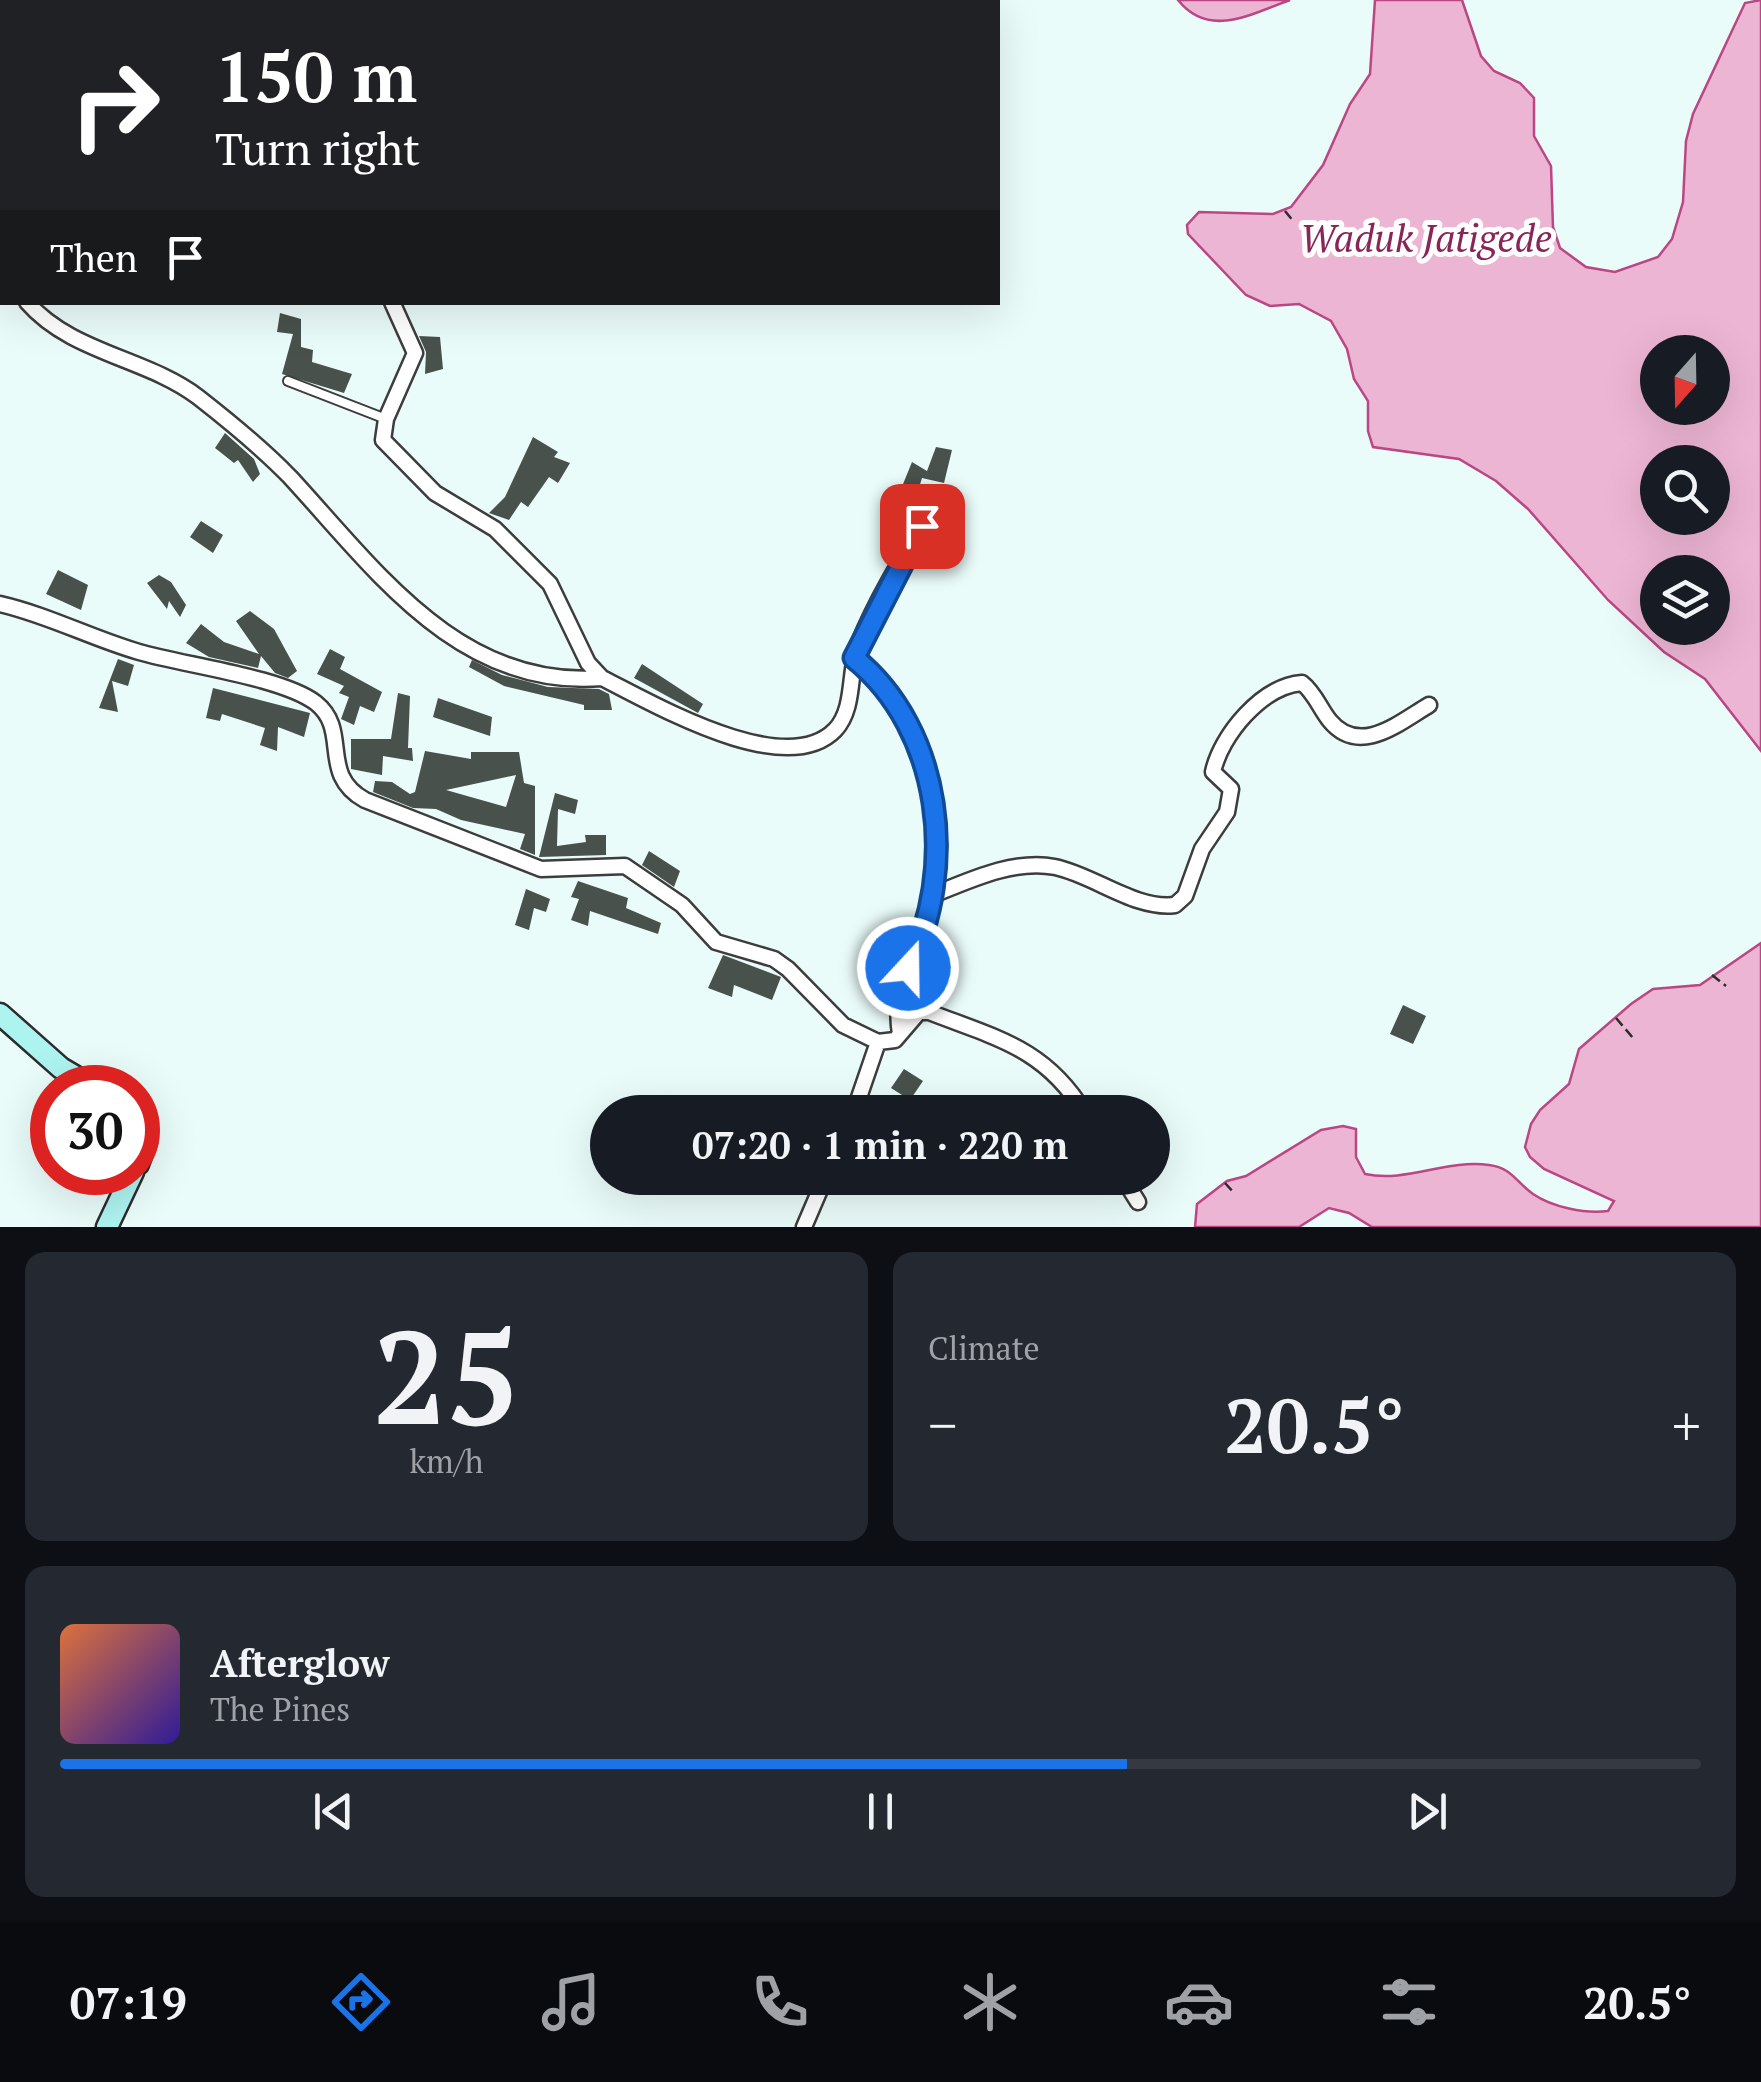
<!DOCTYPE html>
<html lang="en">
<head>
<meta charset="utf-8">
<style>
	body { margin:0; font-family:"PT Serif",serif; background:#242831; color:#f1f3f6; height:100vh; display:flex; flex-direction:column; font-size:38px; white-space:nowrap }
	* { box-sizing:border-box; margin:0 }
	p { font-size:32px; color:#9ea1a6 }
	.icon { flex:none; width:55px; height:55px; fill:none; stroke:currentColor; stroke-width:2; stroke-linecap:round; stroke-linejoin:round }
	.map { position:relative; height:1227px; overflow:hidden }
	.side { display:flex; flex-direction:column; gap:25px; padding:25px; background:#0d0f14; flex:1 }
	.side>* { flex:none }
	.guide { position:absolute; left:0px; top:0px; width:1000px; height:305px; box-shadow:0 10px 40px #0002; background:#202124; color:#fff; overflow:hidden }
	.needle { width:65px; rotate:200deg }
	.controls { position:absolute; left:1640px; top:335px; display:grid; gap:20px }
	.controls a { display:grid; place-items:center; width:90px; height:90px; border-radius:50%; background:#171b24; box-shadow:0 10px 40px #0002; font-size:50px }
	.speed { position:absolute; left:30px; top:1065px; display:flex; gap:20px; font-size:50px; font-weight:700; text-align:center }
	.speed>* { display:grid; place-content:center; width:130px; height:130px; border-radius:50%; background:#171b24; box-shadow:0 10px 40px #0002; line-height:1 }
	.speed .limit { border:15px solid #d22; background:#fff; color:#111 }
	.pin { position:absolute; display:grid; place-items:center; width:85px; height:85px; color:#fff; margin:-42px; border-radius:20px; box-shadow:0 5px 15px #0006 }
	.me { position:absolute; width:110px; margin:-55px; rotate:21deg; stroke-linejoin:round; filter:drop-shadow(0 0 8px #0008) }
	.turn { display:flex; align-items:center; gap:35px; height:210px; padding:0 50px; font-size:45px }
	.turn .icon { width:130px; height:130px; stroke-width:2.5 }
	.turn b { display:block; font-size:70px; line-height:85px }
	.then { display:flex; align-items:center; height:95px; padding:0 50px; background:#0003; gap:20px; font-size:38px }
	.big { font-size:75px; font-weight:600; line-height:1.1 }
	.side .tile { flex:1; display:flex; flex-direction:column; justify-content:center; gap:15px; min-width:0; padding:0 35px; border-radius:20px; background:#242831 }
	.side .dial { align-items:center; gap:0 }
	.dial b { font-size:130px; line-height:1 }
	.song { display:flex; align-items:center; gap:30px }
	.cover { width:120px; height:120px; border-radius:15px; background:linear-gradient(135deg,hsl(20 70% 55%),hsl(250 70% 35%)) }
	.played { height:10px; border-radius:5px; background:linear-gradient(90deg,#1a73e8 65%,#363941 65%) }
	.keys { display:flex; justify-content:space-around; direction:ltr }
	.heat { display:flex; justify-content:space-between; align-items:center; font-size:55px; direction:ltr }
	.side .tiles { flex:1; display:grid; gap:25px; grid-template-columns:1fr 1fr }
	.tile:last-child { grid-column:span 2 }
	.trip { position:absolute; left:590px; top:1095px; width:580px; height:100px; border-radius:50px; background:#171b24; box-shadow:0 10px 40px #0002; font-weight:600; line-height:100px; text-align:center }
	.dock { display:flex; height:160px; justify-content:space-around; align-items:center; background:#090b0e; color:#9ea1a6 }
	.dock .icon { width:70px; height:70px }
	.dock .current { color:#1a73e8 }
	.dock b { font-size:45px; color:#f1f3f6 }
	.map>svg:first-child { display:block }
	.water { fill:#edb5d4; stroke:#ba4784; stroke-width:2.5; fill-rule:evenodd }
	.building { fill:#48514c; fill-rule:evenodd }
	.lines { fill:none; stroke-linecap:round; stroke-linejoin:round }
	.lane-casing { stroke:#3d3d3d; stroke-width:12 }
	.street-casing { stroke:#3d3d3d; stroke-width:19 }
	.secondary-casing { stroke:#2c2c2c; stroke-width:25 }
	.path { stroke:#2c2c2c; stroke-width:2.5; stroke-dasharray:10 5; stroke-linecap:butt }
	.lane { stroke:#fff; stroke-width:8 }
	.street { stroke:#fff; stroke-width:14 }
	.secondary { stroke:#adf4f1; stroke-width:20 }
	.route-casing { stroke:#114b97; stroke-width:25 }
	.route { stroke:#1a73e8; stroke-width:18 }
	.labels { text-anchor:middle; stroke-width:10; stroke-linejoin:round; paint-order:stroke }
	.water-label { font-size:38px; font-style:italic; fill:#8a2557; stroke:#fff }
</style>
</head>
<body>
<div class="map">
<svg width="1761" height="1227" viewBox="0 0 1761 1227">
	<rect width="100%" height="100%" fill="#eafcfa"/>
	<!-- water -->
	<path class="water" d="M1178,0H1290C1251,14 1209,39 1178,0Z
		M1375,0H1462L1481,56L1494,71L1520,83L1534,98V136L1551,166L1553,227L1560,248L1586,267L1615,272L1658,257L1672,239L1683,202L1686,141L1693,114L1745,3L1761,0V751L1705,679L1664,652L1608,600L1528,509L1496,481L1459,459L1373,447L1368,431V401L1354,379L1347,349L1331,321L1299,304L1270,306L1246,295L1188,234L1187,225L1199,212L1273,214L1291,207L1323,165L1350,104L1370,74ZM1658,352H1712V408H1658ZM1658,462H1712V518H1658ZM1658,572H1712V628H1658Z
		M1761,943V1227H1372L1349,1213L1329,1208L1299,1227H1195L1197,1204L1227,1181L1246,1176L1321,1130L1343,1126L1356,1129V1157L1365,1174C1407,1183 1446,1159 1489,1165C1512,1168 1515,1181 1533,1194C1552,1207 1585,1214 1608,1211L1614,1201L1544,1169L1530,1157L1525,1147L1531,1124L1540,1110L1569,1084L1579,1049L1631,1004L1653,989L1700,985Z"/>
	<!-- building -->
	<path class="building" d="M280,313L301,319V347L313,350L312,362L352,374L344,393L282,374L293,334L277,332Z
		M419,336L440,337L443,369L425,374L426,352Z
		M225,433L254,459L260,474L253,482L238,460L234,463L215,448Z
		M533,437L558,452L554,457L570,463L558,483L549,477L528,507L521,502L509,520L489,513L505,497Z
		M936,447L952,450L944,483L922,478L918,491L901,489L912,462L927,471Z
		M201,521L223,535L213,553L190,537Z
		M58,570L88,585L81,610L46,594Z
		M159,575L171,582L186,605L180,617L169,601L167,609L147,583Z
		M250,611L274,629L297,671L288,678L275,673L261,656L258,668L209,657L186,643L201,624L224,642L259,654L236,621Z
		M330,649L345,657L340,669L382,692L374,712L360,706L354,725L341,719L349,697L339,693L344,686L317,674Z
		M118,659L134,665L128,686L112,681L118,712L99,708Z
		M472,660L502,675L548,687L599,689L609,694L612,710H584V705L504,686L469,667Z
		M642,664L703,704L698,713L634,678Z
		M213,688L310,713L304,737L278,727L277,751L260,745L265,728L222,714L220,721L206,718Z
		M398,693L410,696L408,748H412L413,761L383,756L382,775L351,769V739H391Z
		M438,698L492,717L490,736L433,717Z
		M425,751L471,759V752H519L524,783L535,786V855L520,849L525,834L461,820L436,809L413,808L373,792L375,781L392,782L410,794L415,792ZM516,775L506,807L446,790Z
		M555,793L578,800L575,814L558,809L557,846L586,842L585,835H606V855L539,857Z
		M649,851L680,871L674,887L642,865Z
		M578,881L628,898L626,908L661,923L658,934L590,911L588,926L571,920L579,899L571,897Z
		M526,889L550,899L546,912L534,908L529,930L515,925Z
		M723,955L781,977L772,1000L734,985L732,997L708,988Z
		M1403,1005L1426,1016L1413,1044L1390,1034Z
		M904,1069L923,1081L910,1100L891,1088Z"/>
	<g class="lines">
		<!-- lane casing -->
		<g class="lane-casing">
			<path id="lane" d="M288,381L386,419"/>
		</g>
		<!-- street casing -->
		<g class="street-casing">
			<path id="street" d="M266,0L273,2
				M136,2L137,0
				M391,2V0
				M27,302C71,353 147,358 198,397C230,422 262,448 290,477C374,568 459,690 602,678
				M392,302L415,353L386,419L383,440L435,493L495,529L550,584L588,663L602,678C654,704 785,781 835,730C856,708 848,669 859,643C879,594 909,547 936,502
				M0,604C48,615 91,638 139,652C183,665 282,677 316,703C351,731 318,774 365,800L541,869L625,866L682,905L716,942L774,959L788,969L843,1025L878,1042L895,1040L919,1012H929C996,1038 1045,1048 1084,1112
				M853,658C917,709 952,816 933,895C921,949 891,978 900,1034
				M933,895C970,880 1014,859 1055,867C1094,875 1135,910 1175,905L1185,896L1202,849L1227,812L1231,789L1213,772C1221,735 1262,686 1302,683C1315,693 1320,709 1330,721C1360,757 1400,722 1429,705
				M854,1112L878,1042
				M1123,1178L1138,1202
				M804,1227L825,1178"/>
		</g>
		<!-- secondary casing -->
		<g class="secondary-casing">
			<path id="secondary" d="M0,255L2,258
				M0,275L2,276
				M0,1014L61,1068L95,1088
				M138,1119L146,1142L138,1164
				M107,1227L133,1172"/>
		</g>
		<!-- path -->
		<path class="path" d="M1285,211L1294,222
			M1712,975L1726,986
			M1616,1018L1633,1038
			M1225,1183L1235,1194"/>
		<!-- lane -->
		<use href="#lane" class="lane"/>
		<!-- street -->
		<use href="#street" class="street"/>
		<!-- secondary -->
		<use href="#secondary" class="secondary"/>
	</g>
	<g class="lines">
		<!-- route casing -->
		<g class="route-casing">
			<path id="route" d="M908,968C958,870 943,730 854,658L922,526"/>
		</g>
		<!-- route -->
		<use href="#route" class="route"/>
	</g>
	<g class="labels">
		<!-- water labels -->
		<g class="water-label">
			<text x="1426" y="252">Waduk Jatigede</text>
		</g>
	</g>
</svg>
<div class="controls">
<a><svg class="needle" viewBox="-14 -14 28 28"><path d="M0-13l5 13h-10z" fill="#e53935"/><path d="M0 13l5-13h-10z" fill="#9ea1a6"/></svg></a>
<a><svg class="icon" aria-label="search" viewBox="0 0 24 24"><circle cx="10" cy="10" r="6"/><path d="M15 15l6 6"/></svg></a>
<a><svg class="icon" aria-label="layers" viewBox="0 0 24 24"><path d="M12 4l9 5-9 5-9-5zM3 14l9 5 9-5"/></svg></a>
</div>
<div class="speed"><div class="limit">30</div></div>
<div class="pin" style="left:922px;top:526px;background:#d93025"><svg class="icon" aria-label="arrive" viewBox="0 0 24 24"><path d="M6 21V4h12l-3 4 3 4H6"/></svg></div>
<svg class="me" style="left:908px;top:968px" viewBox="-20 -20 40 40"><circle r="17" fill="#1a73e8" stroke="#fff" stroke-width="3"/><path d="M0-11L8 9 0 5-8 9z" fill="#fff"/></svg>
<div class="trip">07:20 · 1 min · 220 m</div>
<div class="guide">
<div class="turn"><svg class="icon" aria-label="right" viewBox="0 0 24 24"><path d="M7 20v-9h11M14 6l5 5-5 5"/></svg><div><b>150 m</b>Turn right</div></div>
<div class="then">Then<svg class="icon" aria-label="arrive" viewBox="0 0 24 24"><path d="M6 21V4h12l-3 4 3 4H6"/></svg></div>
</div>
</div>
<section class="side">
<div class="tiles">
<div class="tile dial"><b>25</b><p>km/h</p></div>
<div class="tile"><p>Climate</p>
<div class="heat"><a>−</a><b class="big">20.5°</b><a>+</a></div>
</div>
<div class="tile">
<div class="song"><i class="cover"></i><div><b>Afterglow</b><p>The Pines</p></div></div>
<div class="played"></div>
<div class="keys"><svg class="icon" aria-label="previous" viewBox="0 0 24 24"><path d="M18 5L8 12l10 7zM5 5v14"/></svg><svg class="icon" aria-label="pause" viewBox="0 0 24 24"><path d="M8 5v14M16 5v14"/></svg><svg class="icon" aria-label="next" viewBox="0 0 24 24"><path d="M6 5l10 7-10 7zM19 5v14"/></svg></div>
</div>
</div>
</section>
<nav class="dock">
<b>07:19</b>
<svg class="icon current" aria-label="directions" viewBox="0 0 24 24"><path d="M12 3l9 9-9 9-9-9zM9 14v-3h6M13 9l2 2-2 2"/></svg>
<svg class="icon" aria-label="music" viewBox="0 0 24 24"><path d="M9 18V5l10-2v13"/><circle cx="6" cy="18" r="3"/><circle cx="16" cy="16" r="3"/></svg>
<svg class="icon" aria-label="phone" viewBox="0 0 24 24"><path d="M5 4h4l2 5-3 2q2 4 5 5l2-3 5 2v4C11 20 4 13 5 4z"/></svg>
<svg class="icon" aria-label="climate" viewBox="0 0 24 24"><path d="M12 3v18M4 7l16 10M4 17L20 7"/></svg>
<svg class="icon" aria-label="car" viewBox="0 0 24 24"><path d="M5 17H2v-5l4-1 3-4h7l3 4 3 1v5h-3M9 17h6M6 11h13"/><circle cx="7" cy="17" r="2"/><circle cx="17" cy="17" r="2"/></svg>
<svg class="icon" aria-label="filters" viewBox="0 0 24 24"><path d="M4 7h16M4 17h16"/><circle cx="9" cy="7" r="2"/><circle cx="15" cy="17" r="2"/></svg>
<b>20.5°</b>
</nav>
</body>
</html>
